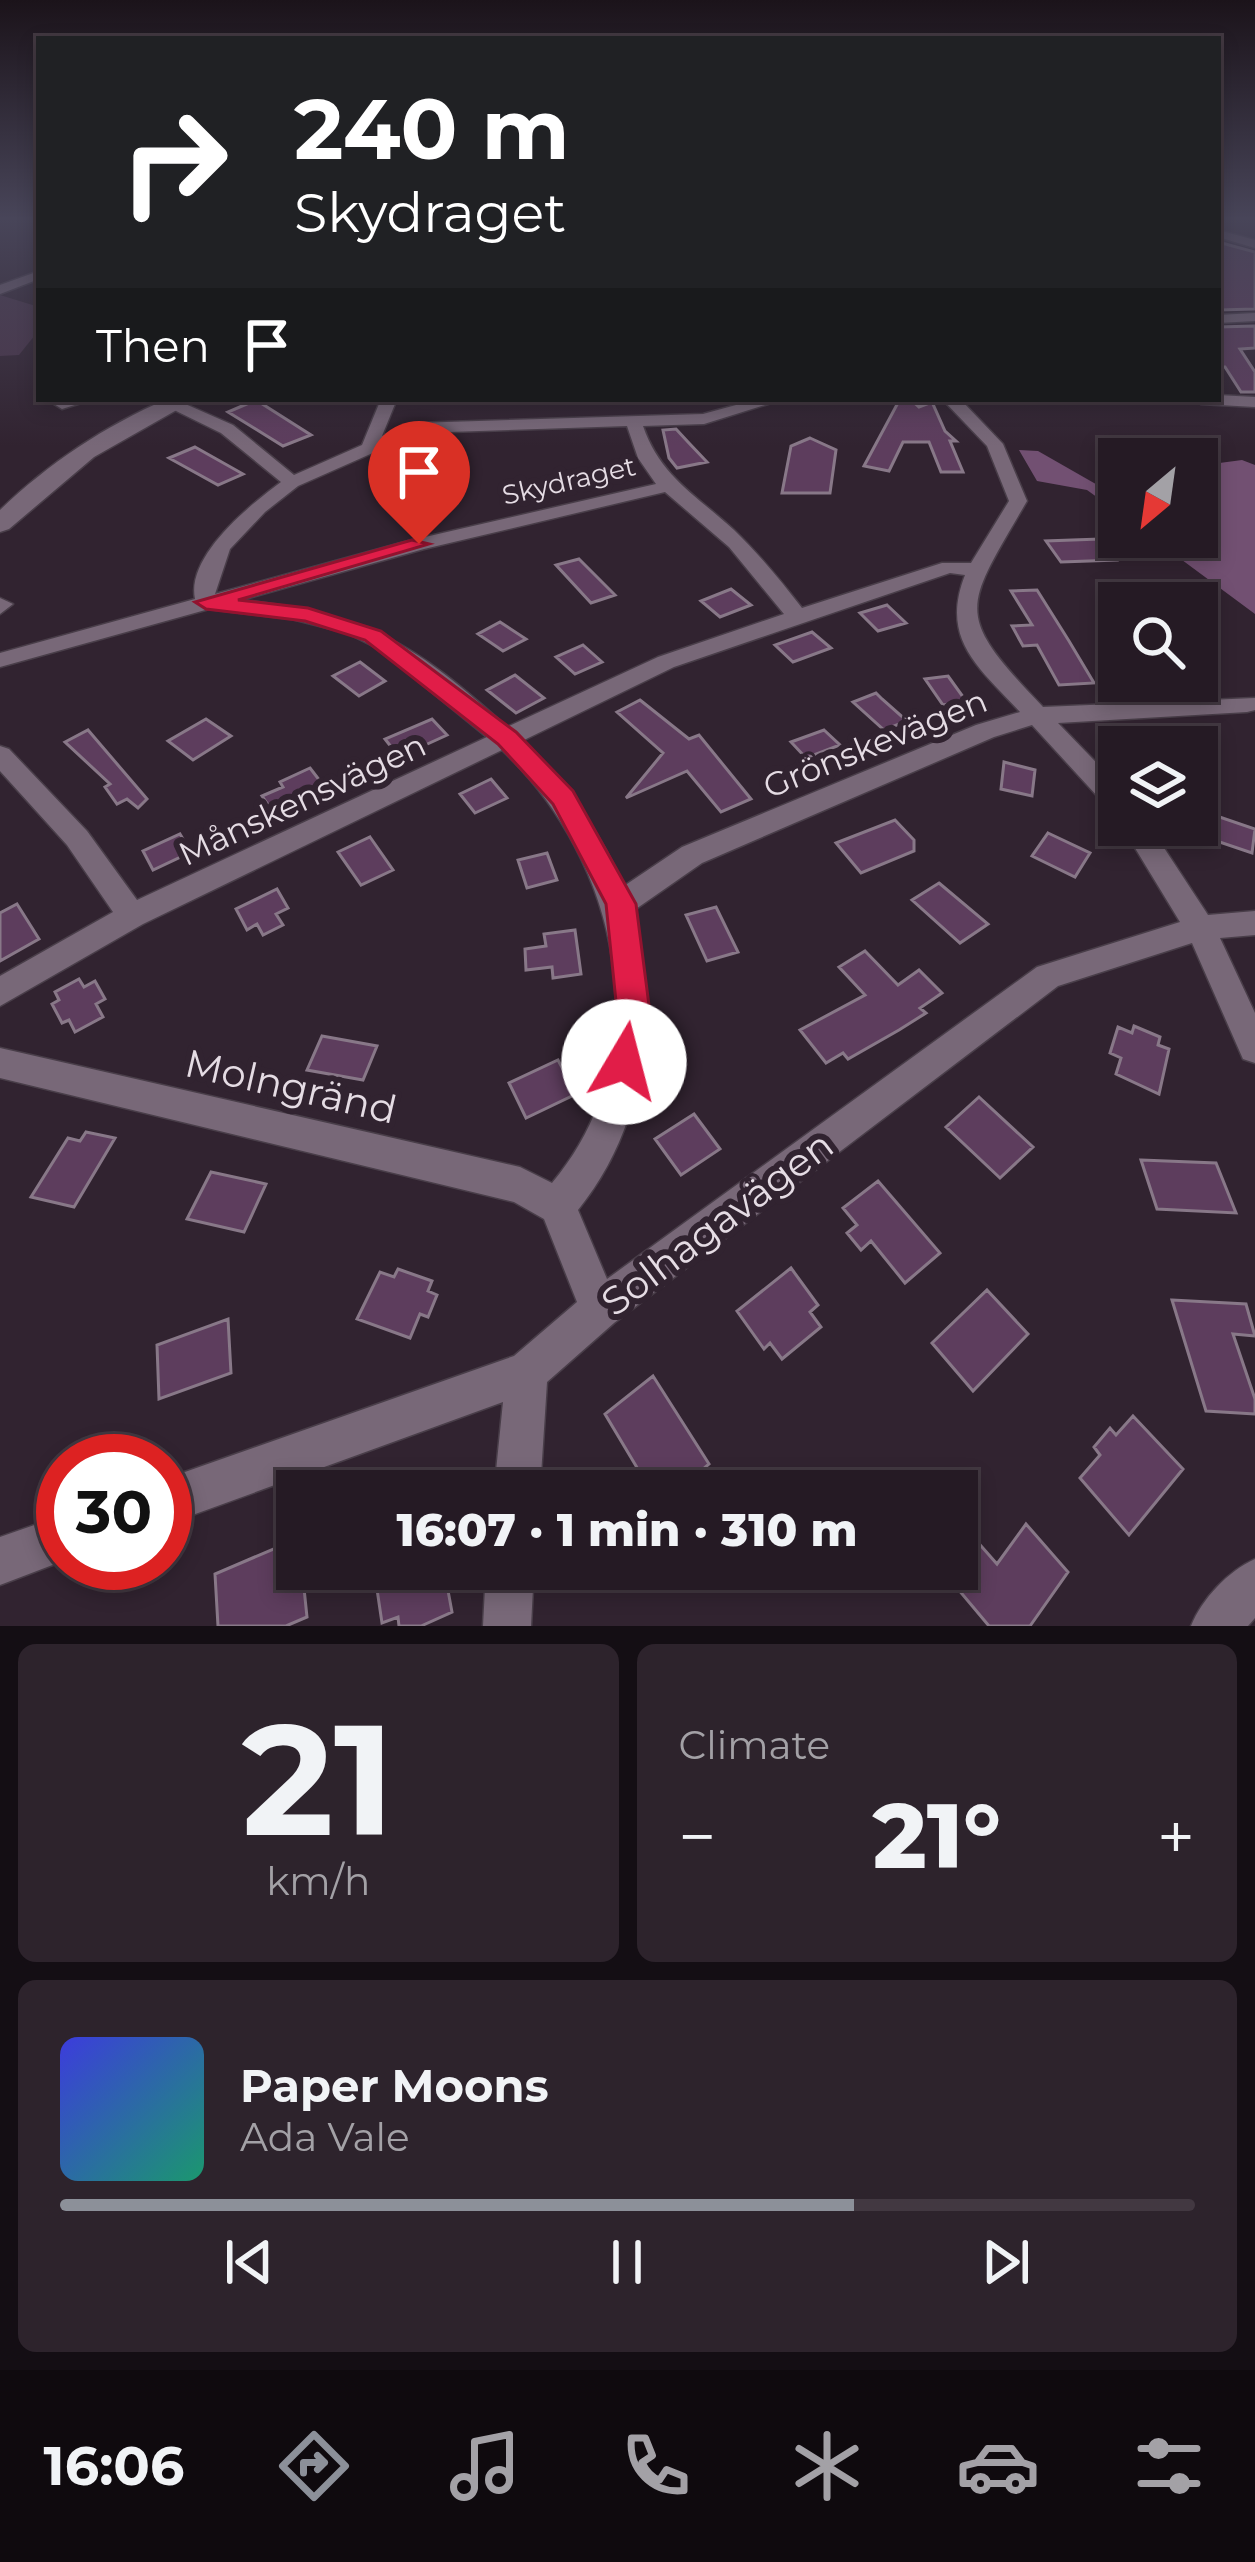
<!DOCTYPE html>
<html lang="en">
<head>
<meta charset="utf-8">
<style>
	body { margin:0; font-family:Montserrat,sans-serif; background:#2d232c; color:#f1f3f6; height:100vh; display:flex; flex-direction:column; font-size:45px; white-space:nowrap }
	* { box-sizing:border-box; margin:0 }
	p { font-size:39px; color:#a3a1a6 }
	.icon { flex:none; width:66px; height:66px; fill:none; stroke:currentColor; stroke-width:2; stroke-linecap:round; stroke-linejoin:round }
	.map { position:relative; height:1626px; overflow:hidden }
	.details { display:flex; flex-direction:column; gap:18px; padding:18px; background:#140e14; flex:1 }
	.details>* { flex:none }
	.banner { position:absolute; left:36px; top:36px; width:1185px; height:366px; border-radius:0px; box-shadow:0 6px 18px #0003,0 0 0 3px #423841; background:#202124; color:#fff; overflow:hidden }
	.needle { width:78px; rotate:209deg }
	.buttons { position:absolute; left:1098px; top:438px; display:grid; gap:24px }
	.buttons a { display:grid; place-items:center; width:120px; height:120px; border-radius:0px; background:#251a24; box-shadow:0 6px 18px #0003,0 0 0 3px #423841; font-size:60px }
	.speed { position:absolute; left:36px; top:1434px; display:flex; gap:24px; font-size:60px; font-weight:700; text-align:center }
	.speed>* { display:grid; place-content:center; width:156px; height:156px; border-radius:50%; background:#251a24; box-shadow:0 6px 18px #0003,0 0 0 3px #423841; line-height:1 }
	.speed .limit { border:18px solid #d22; background:#fff; color:#111 }
	.pin { position:absolute; display:grid; place-items:center; width:102px; height:102px; color:#fff; margin:-123px -51px; border-radius:50% 50% 50% 0; rotate:-45deg; box-shadow:0 0 12px #0007 }
	.pin .icon { rotate:45deg }
	.me { position:absolute; width:132px; margin:-66px; rotate:8deg; stroke-linejoin:round; filter:drop-shadow(0 0 9px #0008) }
	.turn { display:flex; align-items:center; gap:42px; height:252px; padding:0 60px; font-size:54px }
	.turn .icon { width:156px; height:156px; stroke-width:2.5 }
	.turn b { display:block; font-size:84px; line-height:102px }
	.then { display:flex; align-items:center; height:114px; padding:0 60px; background:#0003; gap:24px; font-size:45px }
	.big { font-size:90px; font-weight:800; line-height:1.1 }
	.details .card { flex:1; display:flex; flex-direction:column; justify-content:center; gap:18px; min-width:0; padding:0 42px; border-radius:18px; background:#2d232c }
	.details .dial { align-items:center; gap:0 }
	.dial b { font-size:156px; line-height:1 }
	.song { display:flex; align-items:center; gap:36px }
	.cover { width:144px; height:144px; border-radius:18px; background:linear-gradient(135deg,hsl(240 70% 55%),hsl(160 70% 35%)) }
	.played { height:12px; border-radius:6px; background:linear-gradient(90deg,#8c9099 70%,#423841 70%) }
	.keys { display:flex; justify-content:space-around; direction:ltr }
	.heat { display:flex; justify-content:space-between; align-items:center; font-size:66px; direction:ltr }
	.details .tiles { flex:1; display:grid; gap:18px; grid-template-columns:1fr 1fr }
	.card:last-child { grid-column:span 2 }
	.trip { position:absolute; left:276px; top:1470px; width:702px; height:120px; border-radius:0px; background:#251a24; box-shadow:0 6px 18px #0003,0 0 0 3px #423841; font-weight:800; line-height:120px; text-align:center }
	.tab-bar { display:flex; height:192px; justify-content:space-around; align-items:center; background:#0f0a0e; color:#a3a1a6 }
	.tab-bar .icon { width:84px; height:84px }
	.tab-bar .active { color:#8c9099 }
	.tab-bar b { font-size:54px; color:#f1f3f6 }
	.map>svg:first-child { display:block }
	.green { fill:#493449 }
	.forest { fill:#725072 }
	.building { fill:#5d3d5d; stroke:#887888; stroke-width:3 }
	.lines { fill:none; stroke-linecap:round; stroke-linejoin:round }
	.minor-casing { stroke:#493e49; stroke-width:3 }
	.tertiary-casing { stroke:#493e49; stroke-width:3 }
	.minor { fill:#786878; fill-rule:evenodd }
	.tertiary { fill:#786878; fill-rule:evenodd }
	.route { fill:#e11d48; stroke:#92132f; stroke-width:3 }
	.labels { text-anchor:middle; stroke-width:12; stroke-linejoin:round; paint-order:stroke }
	.far-street-label { font-size:27px; fill:#e5dce4; stroke:#312330 }
	.street-label { font-size:33px; fill:#e5dce4; stroke:#312330 }
	.near-street-label { font-size:39px; fill:#e5dce4; stroke:#312330 }
</style>
</head>
<body>
<div class="map">
<svg width="1255" height="1626" viewBox="0 0 1255 1626">
	<rect width="100%" height="100%" fill="#312330"/>
	<!-- green -->
	<path class="green" d="M0,295L39,307V330L19,355L0,356Z"/>
	<!-- forest -->
	<path class="forest" d="M1019,450L1038,451L1101,487L1119,483V513L1087,490L1037,481Z
		M1242,460L1255,465V614L1151,537H1197V466Z"/>
	<!-- building -->
	<path class="building" d="M1218,242L1255,252V309L1218,310Z
		M1255,326V348L1240,349L1255,372V392H1241L1225,367H1218V327Z
		M900,399H910L919,407L932,402L945,431L956,441H950L963,472H941L929,442H903L889,471L864,466Z
		M256,400L311,435L283,446L228,412Z
		M676,429L688,442L707,462L677,468L669,458L663,430Z
		M810,438L836,450L830,493H782L791,446Z
		M195,447L243,474L218,485L169,458Z
		M1100,539L1116,560L1061,562L1046,541Z
		M579,559L615,595L591,603L556,565Z
		M731,589L751,605L720,617L701,601Z
		M1037,590L1069,641L1094,683L1059,685L1037,645L1023,646L1012,626L1032,625L1011,591Z
		M887,605L906,623L878,631L860,613Z
		M500,622L526,639L503,651L478,634Z
		M812,632L831,648L793,662L775,645Z
		M583,645L602,662L575,674L556,657Z
		M360,662L385,681L359,696L333,676Z
		M515,675L544,698L516,713L487,690Z
		M948,676L966,701L943,705L925,679Z
		M876,693L882,699L907,721L884,730L853,702Z
		M640,700L689,739L699,735L751,799L721,812L687,771L626,798L663,753L617,712Z
		M206,719L231,736L193,760L168,741Z
		M432,719L447,735L399,757L385,739Z
		M88,730L147,799L138,808L127,799L117,804L105,787L110,784L65,742Z
		M824,730L840,745L806,758L791,742Z
		M1004,762L1035,770L1032,796L1001,789Z
		M310,768L327,790L296,809L294,804L274,813L262,796L283,787L280,782Z
		M491,779L507,798L475,813L460,794Z
		M1199,810L1255,829L1252,853L1193,833Z
		M895,820L914,840V851L861,873L836,843Z
		M1048,833L1090,853L1075,877L1032,856Z
		M180,834L191,852L153,870L143,851Z
		M370,837L393,870L361,885L338,852Z
		M547,853L557,880L527,888L518,860Z
		M939,883L988,924L960,943L912,900Z
		M277,889L288,908L276,914L283,925L263,935L257,924L247,930L236,909Z
		M17,904L39,939L0,961V913Z
		M716,907L738,952L707,961L686,915Z
		M575,930L581,974L553,978L552,967L526,970L525,949L546,946L544,934Z
		M865,951L898,985L919,970L942,993L920,1008L926,1013L899,1030L848,1059L843,1053L826,1063L800,1030L865,995L839,967Z
		M79,979L84,987L95,981L105,999L96,1004L103,1017L75,1032L69,1020L62,1023L52,1004L59,1000L55,992Z
		M1134,1026L1160,1037L1158,1045L1169,1049L1159,1094L1116,1074L1121,1058L1110,1053L1118,1027L1132,1033Z
		M322,1036L377,1046L363,1080L307,1070Z
		M558,1060L576,1094L526,1118L509,1083Z
		M979,1097L1033,1147L1000,1178L946,1127Z
		M694,1114L720,1149L681,1175L655,1139Z
		M86,1132L115,1138L74,1207L31,1197L68,1138L80,1141Z
		M1141,1160L1216,1163L1236,1213L1157,1209Z
		M211,1172L266,1184L244,1232L187,1219Z
		M878,1181L940,1253L905,1283L871,1241L861,1250L847,1233L857,1225L843,1208Z
		M791,1268L818,1305L810,1312L821,1327L782,1359L770,1343L764,1349L737,1311Z
		M398,1269L432,1281L428,1291L437,1295L428,1317L420,1314L410,1338L357,1319L380,1272L394,1277Z
		M987,1290L1028,1334L973,1391L932,1343Z
		M1172,1300L1246,1304L1255,1336L1233,1334L1255,1399V1414L1206,1411Z
		M228,1319L231,1373L159,1399L157,1345Z
		M653,1376L709,1464L678,1491H651L605,1414Z
		M1133,1416L1183,1469L1129,1535L1080,1478L1100,1455L1094,1447L1110,1428L1116,1435Z
		M1026,1524L1068,1572L1030,1626H989L947,1576L975,1539L997,1564Z
		M297,1539V1569H302L307,1617L286,1626H218L215,1574Z
		M374,1569H444L452,1612L421,1626H399L398,1617L382,1623Z"/>
	<g class="lines">
		<!-- minor casing -->
		<g class="minor-casing">
			<path id="minor" d="M1218,230L1255,240V248L1218,237Z
				M39,271V279L0,294V285Z
				M1255,313V321L1218,323V315Z
				M1218,395L1255,397V407L1201,404L1193,399H1218Z
				M94,399L62,409L54,404L63,399Z
				M174,399L233,425L294,475L362,445L381,399H397L382,436L415,423L703,414L758,399H784L704,424L643,426C660,476 697,496 734,530C759,554 781,581 802,608L942,563H971L1009,501L987,446L942,399H960L1003,444L1027,501C964,610 952,612 1043,707L1255,698V710L1247,712L1058,723L1119,786V813L1110,810L1032,725L994,737L702,863L633,911C659,1014 646,1126 578,1210L607,1279L1037,967L1180,922L1121,825H1149L1208,915L1255,911V935L1220,938L1255,1013V1063L1243,1059L1192,943L1058,986L614,1323L547,1382L540,1491H494L503,1402L165,1525V1479L514,1356L577,1302L544,1219L514,1202L0,1078V1048L520,1167L552,1183C662,1053 619,860 502,750L143,924L0,1006V976L113,912L67,845L0,771V746L9,749L87,831L137,900L487,737L379,649L347,633L292,619L209,609L0,667V653L195,599C186,556 250,505 281,482L221,433L168,407L166,404ZM627,426L638,458L656,484L412,540L215,594L230,549L265,512L298,486L418,433ZM665,492L729,547L784,614L658,657L507,727C414,643 368,614 241,600L424,549ZM950,573L965,575C940,639 978,667 1020,712L976,725L682,847L624,886C599,832 567,782 522,741L674,667Z
				M0,598L13,604L0,614Z
				M63,1515V1561L0,1585V1537Z
				M1255,1559V1618L1248,1626H1191C1202,1599 1228,1571 1255,1559Z
				M486,1569H534L531,1626H483Z"/>
		</g>
		<!-- tertiary casing -->
		<g class="tertiary-casing">
			<path id="tertiary" d="M167,399H196L94,457L9,529L0,532V510C49,463 105,426 167,399Z"/>
		</g>
		<!-- minor -->
		<use href="#minor" class="minor"/>
		<!-- tertiary -->
		<use href="#tertiary" class="tertiary"/>
	</g>
	<!-- sky -->
	<linearGradient id="sky" x2="0" y2="1"><stop stop-color="#1b131a"/><stop offset="0.49" stop-color="#484559"/><stop offset="1" stop-color="#484559" stop-opacity="0"/></linearGradient>
	<rect width="1255" height="446" fill="url(#sky)"/>
	<!-- route -->
	<path class="route" d="M412,540L429,544L238,600L308,608L381,631L516,732L573,791L636,904L651,1021L636,1073L624,1077L612,1073L607,1062L618,1021L606,904L553,804L498,744L365,640L305,621L206,609L195,602Z"/>
	<g class="labels">
		<!-- far-street labels -->
		<g class="far-street-label">
			<text transform="translate(569 481) rotate(-13)" y="9">Skydraget</text>
		</g>
		<!-- street labels -->
		<g class="street-label">
			<text transform="translate(875 743) rotate(-22)" y="12">Grönskevägen</text>
			<text transform="translate(302 799) rotate(-25)" y="12">Månskensvägen</text>
		</g>
		<!-- near-street labels -->
		<g class="near-street-label">
			<text transform="translate(291 1086) rotate(13)" y="14">Molngränd</text>
			<text transform="translate(717 1223) rotate(-37)" y="14">Solhagavägen</text>
		</g>
	</g>
</svg>
<div class="buttons">
<a><svg class="needle" viewBox="-14 -14 28 28"><path d="M0-13l5 13h-10z" fill="#e53935"/><path d="M0 13l5-13h-10z" fill="#a3a1a6"/></svg></a>
<a><svg class="icon" aria-label="search" viewBox="0 0 24 24"><circle cx="10" cy="10" r="6"/><path d="M15 15l6 6"/></svg></a>
<a><svg class="icon" aria-label="layers" viewBox="0 0 24 24"><path d="M12 4l9 5-9 5-9-5zM3 14l9 5 9-5"/></svg></a>
</div>
<div class="speed"><div class="limit">30</div></div>
<div class="pin" style="left:419px;top:544px;background:#d93025"><svg class="icon" aria-label="arrive" viewBox="0 0 24 24"><path d="M6 21V4h12l-3 4 3 4H6"/></svg></div>
<svg class="me" style="left:624px;top:1062px" viewBox="-20 -20 40 40"><circle r="19" fill="#fff"/><path d="M0-13L10 11 0 6-10 11z" fill="#e11d48"/></svg>
<div class="trip">16:07 · 1 min · 310 m</div>
<div class="banner">
<div class="turn"><svg class="icon" aria-label="right" viewBox="0 0 24 24"><path d="M7 20v-9h11M14 6l5 5-5 5"/></svg><div><b>240 m</b>Skydraget</div></div>
<div class="then">Then<svg class="icon" aria-label="arrive" viewBox="0 0 24 24"><path d="M6 21V4h12l-3 4 3 4H6"/></svg></div>
</div>
</div>
<section class="details">
<div class="tiles">
<div class="card dial"><b>21</b><p>km/h</p></div>
<div class="card"><p>Climate</p>
<div class="heat"><a>−</a><b class="big">21°</b><a>+</a></div>
</div>
<div class="card">
<div class="song"><i class="cover"></i><div><b>Paper Moons</b><p>Ada Vale</p></div></div>
<div class="played"></div>
<div class="keys"><svg class="icon" aria-label="previous" viewBox="0 0 24 24"><path d="M18 5L8 12l10 7zM5 5v14"/></svg><svg class="icon" aria-label="pause" viewBox="0 0 24 24"><path d="M8 5v14M16 5v14"/></svg><svg class="icon" aria-label="next" viewBox="0 0 24 24"><path d="M6 5l10 7-10 7zM19 5v14"/></svg></div>
</div>
</div>
</section>
<nav class="tab-bar">
<b>16:06</b>
<svg class="icon active" aria-label="directions" viewBox="0 0 24 24"><path d="M12 3l9 9-9 9-9-9zM9 14v-3h6M13 9l2 2-2 2"/></svg>
<svg class="icon" aria-label="music" viewBox="0 0 24 24"><path d="M9 18V5l10-2v13"/><circle cx="6" cy="18" r="3"/><circle cx="16" cy="16" r="3"/></svg>
<svg class="icon" aria-label="phone" viewBox="0 0 24 24"><path d="M5 4h4l2 5-3 2q2 4 5 5l2-3 5 2v4C11 20 4 13 5 4z"/></svg>
<svg class="icon" aria-label="climate" viewBox="0 0 24 24"><path d="M12 3v18M4 7l16 10M4 17L20 7"/></svg>
<svg class="icon" aria-label="car" viewBox="0 0 24 24"><path d="M5 17H2v-5l4-1 3-4h7l3 4 3 1v5h-3M9 17h6M6 11h13"/><circle cx="7" cy="17" r="2"/><circle cx="17" cy="17" r="2"/></svg>
<svg class="icon" aria-label="filters" viewBox="0 0 24 24"><path d="M4 7h16M4 17h16"/><circle cx="9" cy="7" r="2"/><circle cx="15" cy="17" r="2"/></svg>
</nav>
</body>
</html>
